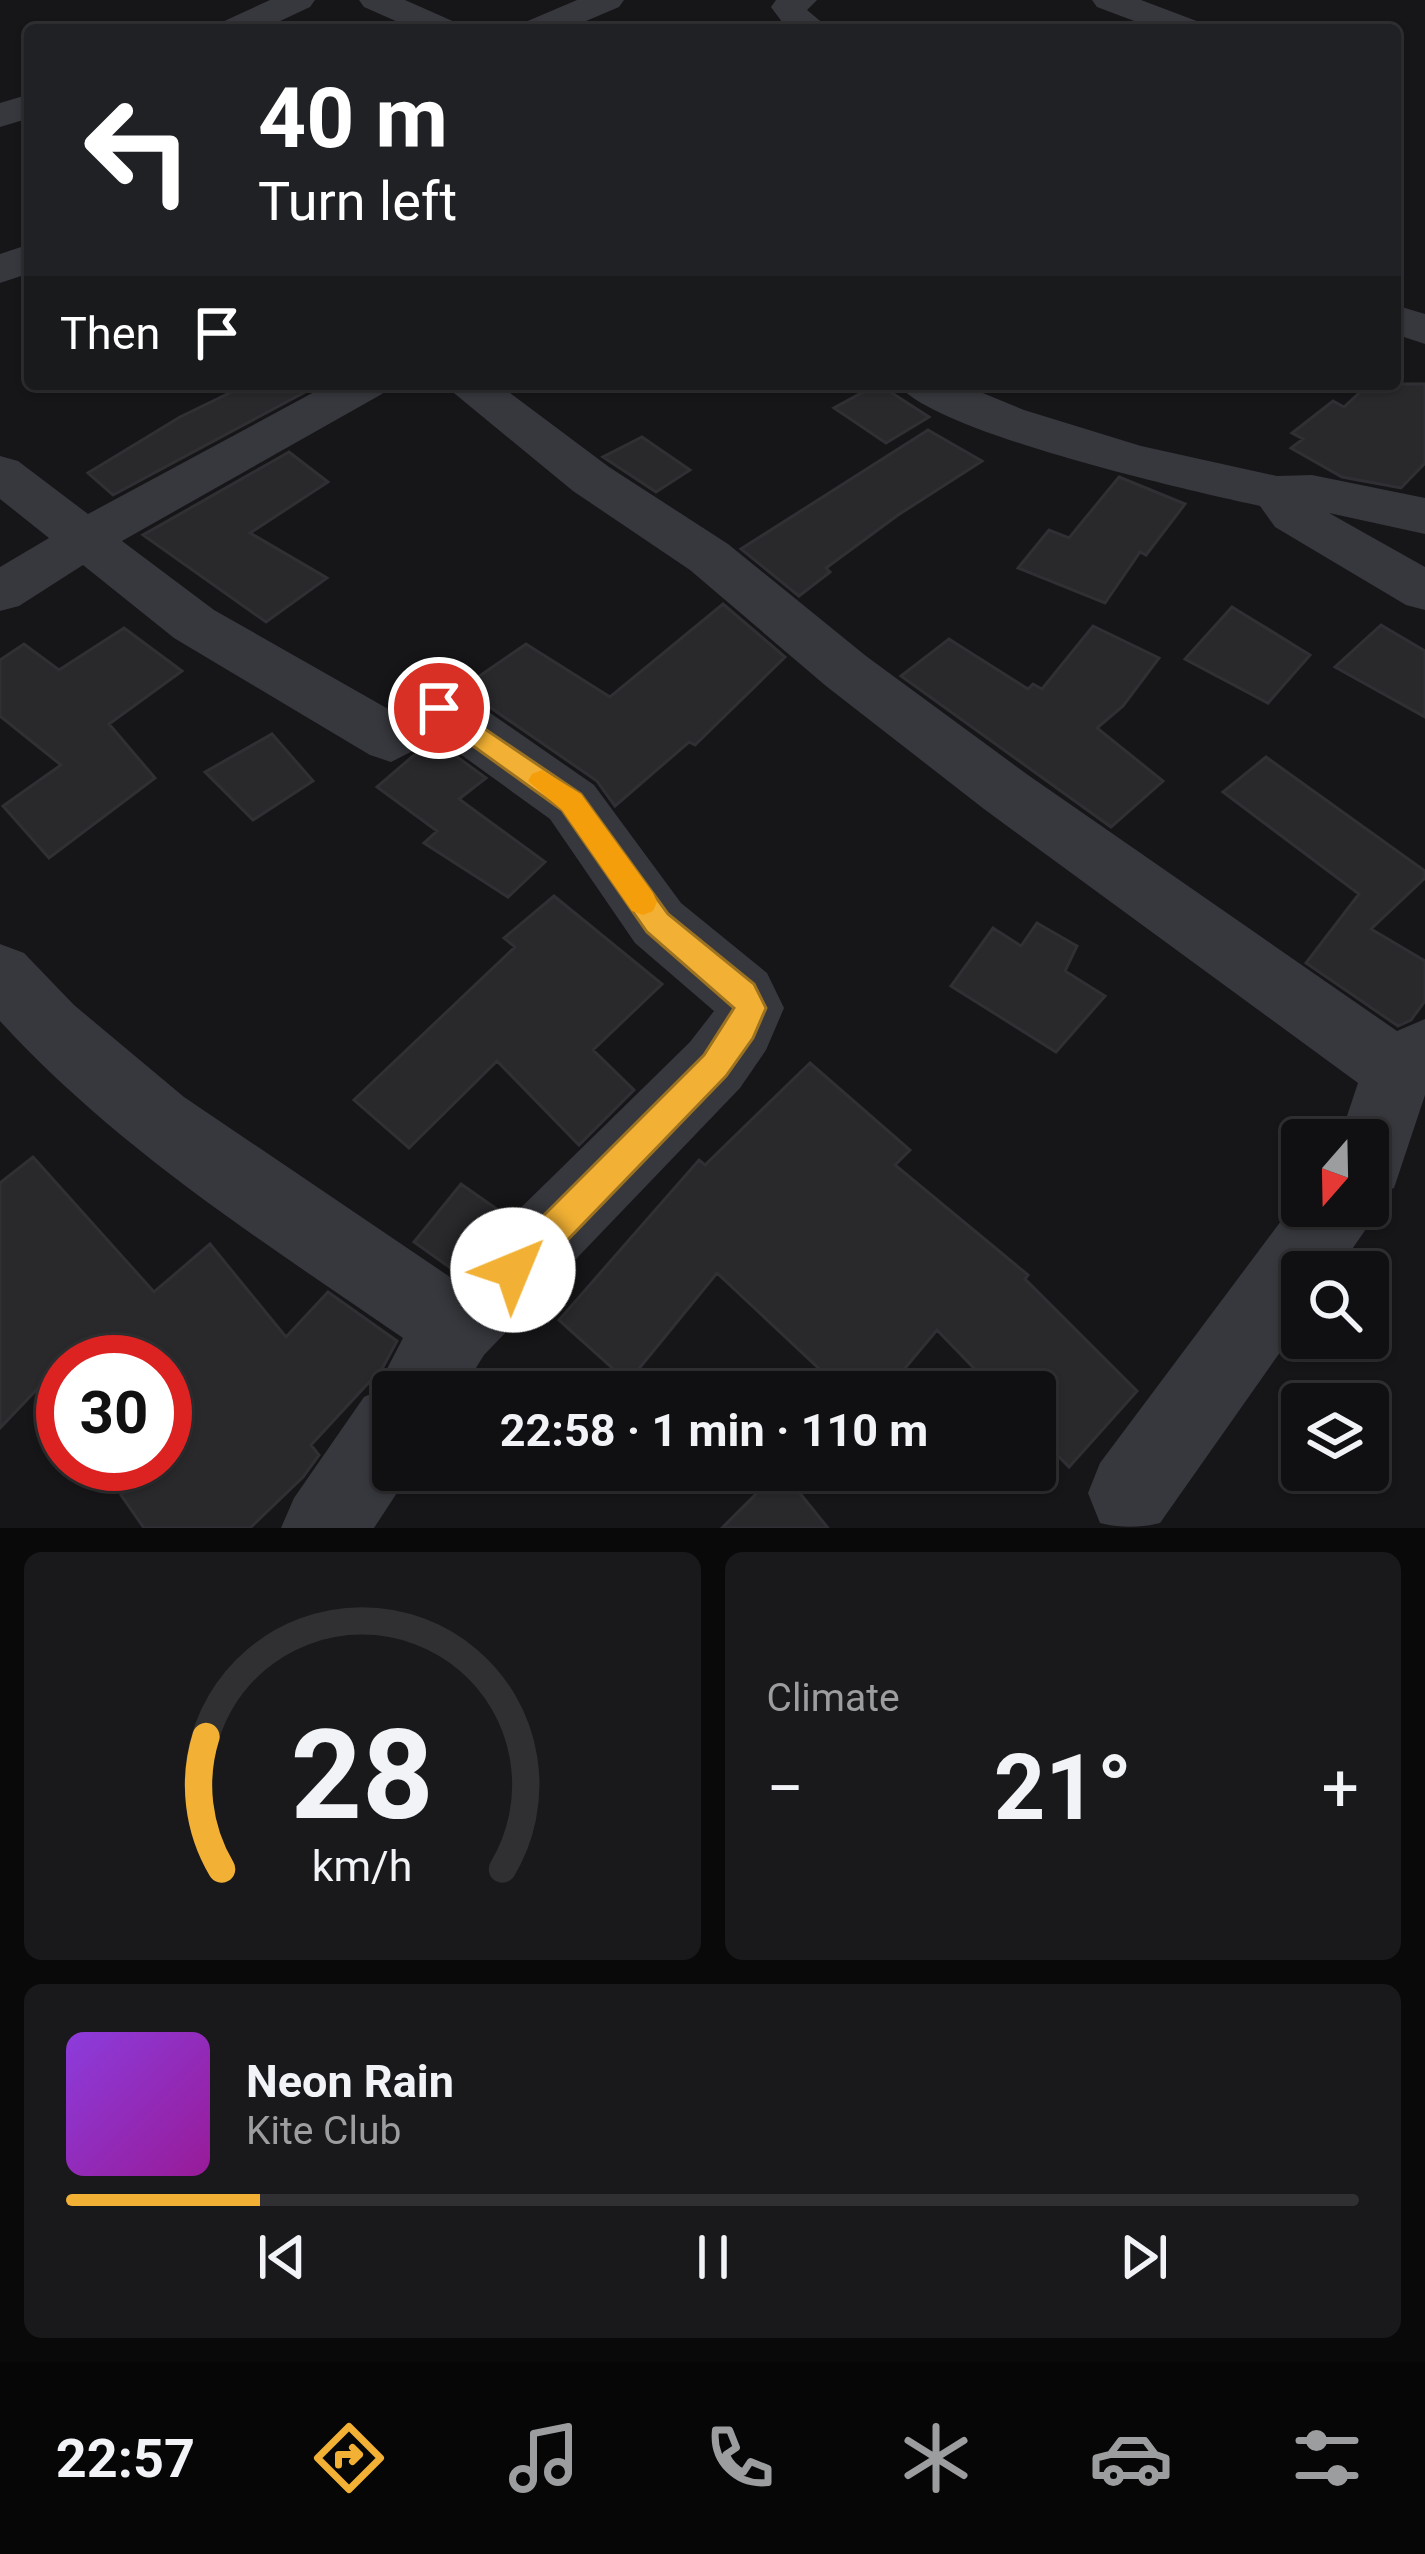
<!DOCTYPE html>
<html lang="en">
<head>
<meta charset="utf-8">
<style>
	body { margin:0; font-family:Roboto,sans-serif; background:#19191b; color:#f1f3f6; height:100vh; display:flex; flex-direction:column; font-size:45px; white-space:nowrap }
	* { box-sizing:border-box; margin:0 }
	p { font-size:39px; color:#9c9d9f }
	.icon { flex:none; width:66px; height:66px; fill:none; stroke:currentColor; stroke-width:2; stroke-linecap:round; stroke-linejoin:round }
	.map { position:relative; height:1528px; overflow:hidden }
	.panel { display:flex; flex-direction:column; gap:24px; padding:24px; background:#09090a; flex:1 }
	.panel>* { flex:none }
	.guide { position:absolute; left:24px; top:24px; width:1377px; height:366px; border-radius:12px; box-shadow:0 3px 9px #0004,0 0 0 3px #303032; background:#202124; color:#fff; overflow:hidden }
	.needle { width:78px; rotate:200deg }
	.fabs { position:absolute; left:1281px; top:1119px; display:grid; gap:24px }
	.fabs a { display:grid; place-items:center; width:108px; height:108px; border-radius:12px; background:#101012; box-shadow:0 3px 9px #0004,0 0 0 3px #303032; font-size:60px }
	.speed { position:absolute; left:36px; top:1335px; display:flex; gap:24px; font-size:60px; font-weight:700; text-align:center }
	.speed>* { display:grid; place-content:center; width:156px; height:156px; border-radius:50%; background:#101012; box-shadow:0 3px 9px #0004,0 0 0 3px #303032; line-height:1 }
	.speed .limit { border:18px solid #d22; background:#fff; color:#111 }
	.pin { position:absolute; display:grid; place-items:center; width:102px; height:102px; color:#fff; margin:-51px; border:6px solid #fff; border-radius:50%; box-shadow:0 3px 12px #0007 }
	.me { position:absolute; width:132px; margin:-66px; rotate:45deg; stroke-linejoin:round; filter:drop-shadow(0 0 9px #0008) }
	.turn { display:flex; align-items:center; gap:42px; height:252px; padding:0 36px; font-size:54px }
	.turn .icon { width:156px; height:156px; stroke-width:2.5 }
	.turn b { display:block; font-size:84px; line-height:102px }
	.then { display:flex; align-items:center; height:114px; padding:0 36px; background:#0003; gap:24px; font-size:45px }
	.big { font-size:90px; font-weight:700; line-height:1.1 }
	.panel .card { flex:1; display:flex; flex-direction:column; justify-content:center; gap:18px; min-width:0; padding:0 42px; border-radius:18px; background:#19191b }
	.panel .dial { align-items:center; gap:0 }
	.dial svg { height:312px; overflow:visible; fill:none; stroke:#303032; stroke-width:7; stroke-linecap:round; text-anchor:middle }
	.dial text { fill:#f1f3f6; stroke:none }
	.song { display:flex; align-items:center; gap:36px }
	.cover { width:144px; height:144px; border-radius:18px; background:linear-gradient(135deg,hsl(270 70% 55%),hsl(300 70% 35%)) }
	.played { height:12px; border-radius:6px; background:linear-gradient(90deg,#f2b134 15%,#303032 15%) }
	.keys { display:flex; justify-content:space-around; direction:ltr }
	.heat { display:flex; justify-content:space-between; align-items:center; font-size:66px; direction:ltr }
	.panel .tiles { flex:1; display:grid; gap:24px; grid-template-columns:1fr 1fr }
	.card:last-child { grid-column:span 2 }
	.trip { position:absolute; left:372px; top:1371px; width:684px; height:120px; border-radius:12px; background:#101012; box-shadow:0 3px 9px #0004,0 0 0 3px #303032; font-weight:700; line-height:120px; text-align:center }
	.tab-bar { display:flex; height:192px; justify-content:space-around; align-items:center; background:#060607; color:#9c9d9f }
	.tab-bar .icon { width:84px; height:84px }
	.tab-bar .current { color:#f2b134 }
	.tab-bar b { font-size:54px; color:#f1f3f6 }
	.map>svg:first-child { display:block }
	.building { fill:#29292c; stroke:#303034; stroke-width:3 }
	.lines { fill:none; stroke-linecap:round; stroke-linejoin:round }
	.street { fill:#37383d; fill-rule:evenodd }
	.route { fill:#f2b134; stroke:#9d7322; stroke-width:3 }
	.slow { fill:#f59e0b }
</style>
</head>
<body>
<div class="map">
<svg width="1425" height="1528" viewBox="0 0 1425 1528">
	<rect width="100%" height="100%" fill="#161618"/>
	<!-- building -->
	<path class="building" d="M248,384H320L113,495L88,473L180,417Z
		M878,384L929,417L886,443L834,408Z
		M1369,384H1425V463L1401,488L1342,477L1291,448L1303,439L1292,433L1333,401L1344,407Z
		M928,430L982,461L898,515L826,568L830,572L799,596L741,549Z
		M642,437L690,470L656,492L603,457Z
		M289,452L328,482L250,533L327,578L266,622L143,535Z
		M1119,477L1185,504L1146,555L1140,552L1105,603L1018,568L1049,530L1069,538Z
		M723,604L785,657L695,745L689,742L615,806L597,781L462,688L526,644L610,697Z
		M1232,607L1310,655L1268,703L1185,659Z
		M1381,625L1425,651V717L1335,667Z
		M1093,626L1159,658L1123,706L1097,728L1163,781L1111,827L901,676L949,639L1028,689L1033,684L1042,689Z
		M124,628L182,671L109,724L155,778L49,858L3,806L61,765L0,716V660L24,644L59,670Z
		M272,734L313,781L253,820L205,772Z
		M438,743L486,778L459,799L545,862L508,897L424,843L437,831L377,787L413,756Z
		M1266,757L1425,871V878L1371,929L1425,961V1001L1411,1020L1398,1026L1306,963L1359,894L1223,792Z
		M554,896L662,984L593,1050L634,1090L579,1145L497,1061L409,1148L354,1100L515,947L504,938Z
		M1037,923L1077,946L1065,971L1105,996L1056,1052L951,986L993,928L1021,946Z
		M810,1063L910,1150L895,1165L1028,1275L1025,1279L1137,1391L1069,1467L1035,1432V1392H997L937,1330L885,1392H844L717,1273L628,1382L559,1320L699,1160L705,1165Z
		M33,1157L154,1292L210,1244L286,1337L328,1292L397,1341L383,1367L311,1445L319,1455L303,1477L250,1528H144L121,1495L155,1464H165V1362H63L0,1428V1183Z
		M461,1184L501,1212L452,1269L414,1242Z
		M781,1470L828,1528H722L780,1470Z"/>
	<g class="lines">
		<!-- street -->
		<path class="street" d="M270,0H315L310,7L261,30H214L220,23Z
			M359,0H405L457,23L463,30H416L364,7Z
			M577,0H624L619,7L565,30H517L523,23Z
			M776,0H817L807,10L831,30H788L771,7Z
			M1092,0H1141L1202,23L1208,30H1158L1097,7Z
			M30,94V118L0,127V103Z
			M30,244V273L0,283V254Z
			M1395,305L1425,314V344L1395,334Z
			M329,384H389L382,394L122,541L214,610L390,710L439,686L460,692L594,785L681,903L767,973L784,1008L766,1050L740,1088L484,1355L461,1392H393V1470H412L374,1528H281L294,1498L364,1397L375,1392L403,1338C262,1241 116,1148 0,1021V944L24,953L74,1005L184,1097L450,1277L690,1042L714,1011L635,943L550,819L438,738L391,762L370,755L174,638L83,565L19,606L0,611V567L49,538L0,499V456L18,461L88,514Z
			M443,384H498L609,467L728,544L866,656L1028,775L1397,1031L1425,1019V1095L1394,1188L1372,1197L1375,1206L1364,1232L1336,1272H1302V1321L1160,1523C1141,1528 1119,1528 1100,1523L1088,1493L1100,1463L1302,1193V1206H1368V1140H1339L1358,1083L984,809L826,686L690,570L573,491Z
			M898,384H961L1024,410L1141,446L1277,476L1312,475L1425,498V534L1329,513L1425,567V610L1406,605L1275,527L1260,506C1194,492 931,432 898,384Z"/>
	</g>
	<!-- route -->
	<path class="route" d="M439,698L581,794L668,914L754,984L766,1008L753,1038L726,1076L526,1283L513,1288L501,1283L496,1270L501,1258L704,1055L734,1008L647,932L562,810L430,715L426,708L430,701Z"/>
	<!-- slow -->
	<path class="slow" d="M542,770L581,794L653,893L657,902L653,911L643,915L632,911L562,810L528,781L532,774Z"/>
</svg>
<div class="fabs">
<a><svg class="needle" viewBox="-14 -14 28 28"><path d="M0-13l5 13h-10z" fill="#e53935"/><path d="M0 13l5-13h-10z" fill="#9c9d9f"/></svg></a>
<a><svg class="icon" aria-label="search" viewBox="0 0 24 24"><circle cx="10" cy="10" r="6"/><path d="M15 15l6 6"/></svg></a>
<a><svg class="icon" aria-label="layers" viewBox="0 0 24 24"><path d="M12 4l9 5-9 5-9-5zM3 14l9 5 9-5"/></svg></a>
</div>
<div class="speed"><div class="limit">30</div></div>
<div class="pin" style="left:439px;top:708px;background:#d93025"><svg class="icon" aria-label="arrive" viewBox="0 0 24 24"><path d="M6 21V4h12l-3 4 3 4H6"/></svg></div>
<svg class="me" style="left:513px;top:1270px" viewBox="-20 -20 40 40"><circle r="19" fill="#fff"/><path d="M0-13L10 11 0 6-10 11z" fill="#f2b134"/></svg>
<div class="trip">22:58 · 1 min · 110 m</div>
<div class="guide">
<div class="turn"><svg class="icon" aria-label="left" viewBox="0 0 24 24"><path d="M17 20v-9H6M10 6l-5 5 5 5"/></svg><div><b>40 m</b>Turn left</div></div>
<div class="then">Then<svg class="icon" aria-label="arrive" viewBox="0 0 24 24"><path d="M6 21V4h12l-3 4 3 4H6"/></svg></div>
</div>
</div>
<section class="panel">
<div class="tiles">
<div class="card dial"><svg viewBox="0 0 100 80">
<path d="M14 69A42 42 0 1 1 86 69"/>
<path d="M14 69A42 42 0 0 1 10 35" stroke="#f2b134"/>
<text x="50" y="56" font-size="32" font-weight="700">28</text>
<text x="50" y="72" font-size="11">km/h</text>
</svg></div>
<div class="card"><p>Climate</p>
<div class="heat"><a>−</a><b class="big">21°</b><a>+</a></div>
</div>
<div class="card">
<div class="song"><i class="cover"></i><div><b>Neon Rain</b><p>Kite Club</p></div></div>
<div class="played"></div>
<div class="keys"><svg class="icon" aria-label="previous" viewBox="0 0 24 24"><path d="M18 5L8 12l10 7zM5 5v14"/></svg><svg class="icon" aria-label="pause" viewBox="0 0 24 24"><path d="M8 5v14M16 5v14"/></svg><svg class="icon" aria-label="next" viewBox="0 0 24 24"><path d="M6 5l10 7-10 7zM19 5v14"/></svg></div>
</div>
</div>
</section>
<nav class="tab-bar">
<b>22:57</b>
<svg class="icon current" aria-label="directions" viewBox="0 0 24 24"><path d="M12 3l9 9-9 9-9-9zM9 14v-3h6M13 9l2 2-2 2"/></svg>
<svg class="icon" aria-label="music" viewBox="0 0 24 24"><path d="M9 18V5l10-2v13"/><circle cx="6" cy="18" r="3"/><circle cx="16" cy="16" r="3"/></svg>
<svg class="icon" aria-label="phone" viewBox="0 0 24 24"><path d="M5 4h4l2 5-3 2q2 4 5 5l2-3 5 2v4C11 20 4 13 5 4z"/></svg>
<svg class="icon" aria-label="climate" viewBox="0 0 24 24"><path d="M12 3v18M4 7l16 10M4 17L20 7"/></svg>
<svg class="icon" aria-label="car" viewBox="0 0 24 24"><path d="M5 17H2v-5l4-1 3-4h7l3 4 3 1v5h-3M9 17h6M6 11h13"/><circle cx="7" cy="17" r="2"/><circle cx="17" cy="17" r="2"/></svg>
<svg class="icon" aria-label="filters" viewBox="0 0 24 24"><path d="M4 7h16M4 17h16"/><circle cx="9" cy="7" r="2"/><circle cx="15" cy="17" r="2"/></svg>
</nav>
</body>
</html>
